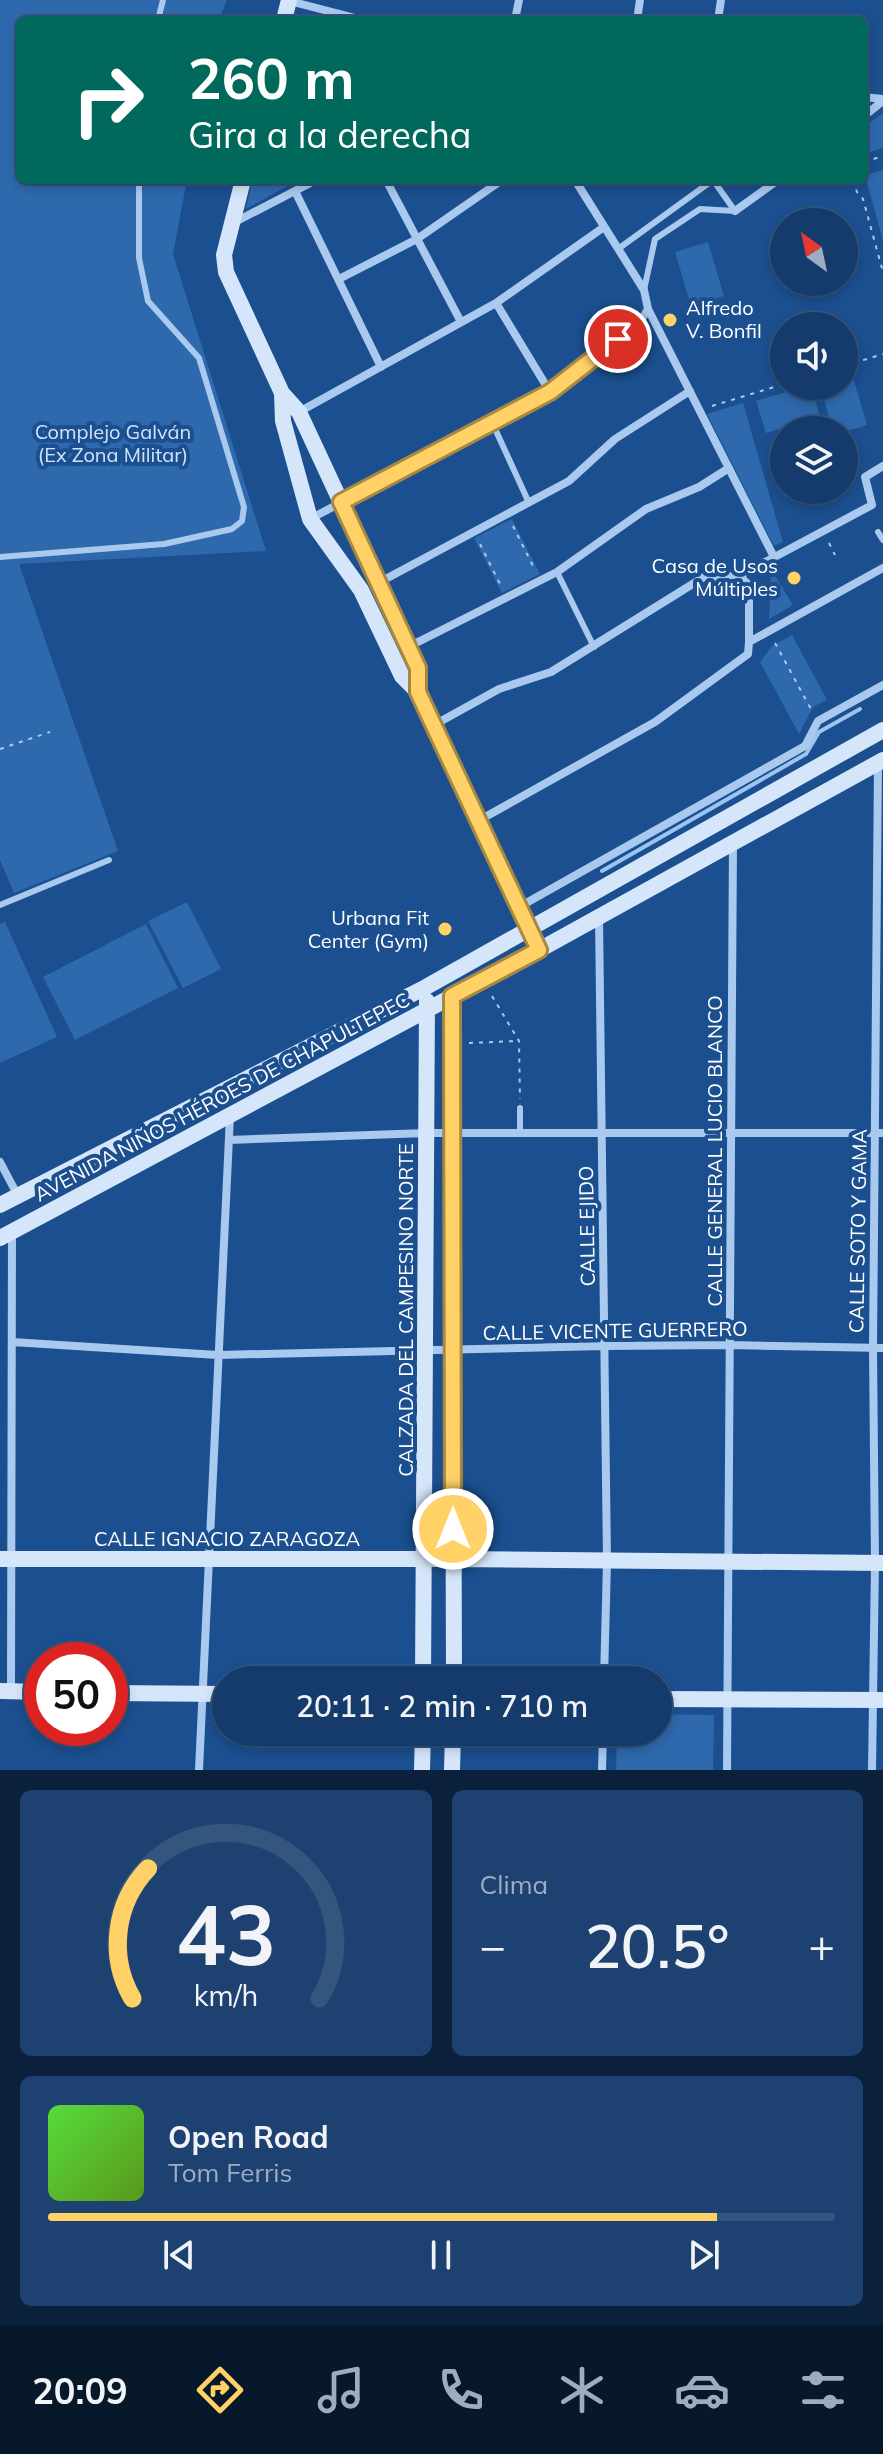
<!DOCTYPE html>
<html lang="es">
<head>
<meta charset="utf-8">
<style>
	body { margin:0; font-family:Mulish,sans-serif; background:#1d4271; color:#f1f3f6; height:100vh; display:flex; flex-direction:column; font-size:30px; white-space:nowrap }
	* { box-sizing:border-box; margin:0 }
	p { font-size:26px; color:#9dadc1 }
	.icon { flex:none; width:44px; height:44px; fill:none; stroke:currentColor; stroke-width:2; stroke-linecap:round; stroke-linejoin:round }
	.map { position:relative; height:1770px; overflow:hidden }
	.details { display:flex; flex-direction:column; gap:20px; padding:20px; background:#0b203b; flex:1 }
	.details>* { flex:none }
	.top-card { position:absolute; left:16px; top:16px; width:852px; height:168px; border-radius:12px; box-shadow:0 4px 12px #0003,0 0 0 2px #33557e; background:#00695c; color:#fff; overflow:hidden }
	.needle { width:52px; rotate:327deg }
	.buttons { position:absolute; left:770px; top:208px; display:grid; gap:16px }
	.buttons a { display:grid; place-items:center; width:88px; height:88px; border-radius:50%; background:#143b6b; box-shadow:0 4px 12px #0003,0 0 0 2px #33557e; font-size:40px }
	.speed { position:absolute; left:24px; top:1642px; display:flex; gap:16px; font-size:40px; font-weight:700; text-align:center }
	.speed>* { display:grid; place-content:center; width:104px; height:104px; border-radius:50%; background:#143b6b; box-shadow:0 4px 12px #0003,0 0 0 2px #33557e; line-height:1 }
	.speed .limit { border:12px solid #d22; background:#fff; color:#111 }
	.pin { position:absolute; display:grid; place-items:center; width:68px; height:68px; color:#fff; margin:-34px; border:4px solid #fff; border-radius:50%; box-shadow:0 2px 8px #0007 }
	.me { position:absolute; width:88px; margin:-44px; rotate:0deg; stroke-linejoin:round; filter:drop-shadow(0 0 6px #0008) }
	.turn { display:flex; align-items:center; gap:28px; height:168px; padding:0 40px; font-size:36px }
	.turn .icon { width:104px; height:104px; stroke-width:2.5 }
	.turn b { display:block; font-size:56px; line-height:68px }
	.big { font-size:60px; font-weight:600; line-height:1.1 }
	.details .widget { flex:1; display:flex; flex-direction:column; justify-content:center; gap:12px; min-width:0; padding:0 28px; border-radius:12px; background:#1d4271 }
	.details .dial { align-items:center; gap:0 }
	.dial svg { height:208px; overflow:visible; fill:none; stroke:#33557e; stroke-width:7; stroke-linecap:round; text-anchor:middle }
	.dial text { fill:#f1f3f6; stroke:none }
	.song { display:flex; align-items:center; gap:24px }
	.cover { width:96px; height:96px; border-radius:12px; background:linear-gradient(135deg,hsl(110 70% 55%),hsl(90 70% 35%)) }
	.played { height:8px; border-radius:4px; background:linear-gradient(90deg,#ffd166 85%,#33557e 85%) }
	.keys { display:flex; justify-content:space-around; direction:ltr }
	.heat { display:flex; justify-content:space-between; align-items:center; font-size:44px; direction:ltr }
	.details .tiles { flex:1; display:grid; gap:20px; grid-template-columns:1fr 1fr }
	.widget:last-child { grid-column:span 2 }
	.trip { position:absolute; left:212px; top:1666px; width:460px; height:80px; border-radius:40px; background:#143b6b; box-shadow:0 4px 12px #0003,0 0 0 2px #33557e; font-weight:600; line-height:80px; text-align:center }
	.tabs { display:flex; height:128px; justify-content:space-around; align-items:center; background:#08182b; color:#9dadc1 }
	.tabs .icon { width:56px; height:56px }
	.tabs .on { color:#ffd166 }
	.tabs b { font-size:36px; color:#f1f3f6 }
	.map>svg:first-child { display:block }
	.green { fill:#2e69ad }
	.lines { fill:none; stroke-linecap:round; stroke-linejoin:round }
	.stream { stroke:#9cc4f0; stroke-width:4 }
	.path { stroke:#a9c9ee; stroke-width:2; stroke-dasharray:4 6; stroke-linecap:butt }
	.lane { stroke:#a9c9ee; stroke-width:6 }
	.street { stroke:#a9c9ee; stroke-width:8 }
	.secondary { stroke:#d6e6fa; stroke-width:16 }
	.route-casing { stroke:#a68842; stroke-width:20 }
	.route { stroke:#ffd166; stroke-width:14 }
	.poi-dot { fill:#ffd166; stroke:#1b4f8f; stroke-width:3 }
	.labels { text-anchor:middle; stroke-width:8; stroke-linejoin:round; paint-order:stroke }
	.poi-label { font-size:20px; fill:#fff; stroke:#1b4f8f; text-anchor:end }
	.park-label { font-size:20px; fill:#cfe3fa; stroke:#1b4f8f }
	.street-label { font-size:20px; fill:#fff; stroke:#1b4f8f }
</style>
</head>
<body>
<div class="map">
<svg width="883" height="1770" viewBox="0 0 883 1770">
	<rect width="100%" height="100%" fill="#1b4f8f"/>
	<!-- green -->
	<path class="green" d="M0,0H227L219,20H20V180H187L173,254L266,551L19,564L118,851L14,893L0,860Z
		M883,113V148L864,154V127Z
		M883,170V241L865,175Z
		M252,180H298L246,209Z
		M708,242L724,296L691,306L675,252Z
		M851,371L867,425L844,432V430H833L820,386H844V373Z
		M806,386H811L820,417L766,433L756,401Z
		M743,403L783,542L774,546L707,414Z
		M512,519L540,574L502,593L474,538Z
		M771,569L793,605L769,619Z
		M792,635L827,700L813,707L799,734L760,662L772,646Z
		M187,902L221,969L183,988L148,921Z
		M5,922L57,1037L0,1063V924Z
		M146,924L178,988L75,1040L43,977Z
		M658,1714L714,1715L713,1770H616L617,1732H658Z"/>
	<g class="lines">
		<!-- stream -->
		<path class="stream" d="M602,871L806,754L819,732L860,709"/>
		<!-- path -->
		<path class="path" d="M864,162L883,156
			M853,180L857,192L863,199L883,272
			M844,366L883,354
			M712,406L784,384
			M513,526L535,570
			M829,543L835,555
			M480,544L502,588
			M775,643L812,711
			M0,749L50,732
			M492,996L519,1041L520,1099
			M469,1043L518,1041"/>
		<!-- lane -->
		<path class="lane" d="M158,20L163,0
			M713,180L735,211
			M618,249L713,180
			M644,290L655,239L700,209L735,211
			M492,422L529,503
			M878,532L883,540
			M0,557L164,544L232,529L242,521L244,507L199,358L148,301L139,258V180
			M557,572L594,647
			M0,905L109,860
			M520,1133V1108"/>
		<!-- street -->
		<path class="street" d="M289,1L363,20
			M515,20L519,0
			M637,20L640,0
			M718,20L721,0
			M864,97L883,99
			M864,116L883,101
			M386,180L461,322
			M575,180L644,290L648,309L774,557
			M295,191L381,367
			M735,211L778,180
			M235,222L316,180
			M339,279L417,239L502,180
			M496,303L550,392
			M297,413L496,303L604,227
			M310,519L550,392L640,322L648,309
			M739,576L749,585V642
			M380,582L569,481L615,439L690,391
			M408,647L557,572L646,509L699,487L729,468
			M434,725L499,689L551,672L704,577L739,576L872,505L865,477L883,466
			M478,821L655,722L748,654L749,642L883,568
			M519,907L805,746L818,721L883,685
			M599,917L607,1561L604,1680
			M229,1140L427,1133H883
			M0,1162L18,1196
			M12,1342L218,1355L604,1346L729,1345L883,1348
			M11,1691L12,1232
			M199,1770L230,1116
			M602,1770L603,1732
			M727,1770L733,843
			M872,1770L875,1563L873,1348L878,763"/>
		<!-- secondary -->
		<path class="secondary" d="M284,20L289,0
			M243,180L224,255L226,272L282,393L299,412L418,668V692
			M282,393L283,421L310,519L361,590L402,676L418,692L533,938
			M452,996L454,1680
			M0,1205L426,987L883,730
			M0,1238L539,950L883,760
			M0,1559H453L883,1563
			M423,1680L427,1001
			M0,1691L42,1692
			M110,1693L226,1694
			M658,1699L883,1700
			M422,1770L423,1732
			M452,1770L453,1732"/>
	</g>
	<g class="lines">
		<!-- route casing -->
		<g class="route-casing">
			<path id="route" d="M453,1529L452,996L539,950L418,692V668L341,502L550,392L618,339"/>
		</g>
		<!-- route -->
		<use href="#route" class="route"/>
	</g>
	<!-- markers -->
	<g class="poi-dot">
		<circle cx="670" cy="320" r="8"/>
		<circle cx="794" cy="578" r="8"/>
		<circle cx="445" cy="929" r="8"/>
	</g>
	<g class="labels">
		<!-- poi labels -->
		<g class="poi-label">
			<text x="686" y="315" text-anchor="start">Alfredo<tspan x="686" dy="23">V. Bonfil</tspan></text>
			<text x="778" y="573">Casa de Usos<tspan x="778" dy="23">Múltiples</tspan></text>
			<text x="429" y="925">Urbana Fit<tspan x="429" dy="23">Center (Gym)</tspan></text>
		</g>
		<!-- park labels -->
		<g class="park-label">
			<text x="113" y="439">Complejo Galván<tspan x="113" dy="23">(Ex Zona Militar)</tspan></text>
		</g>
		<!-- street labels -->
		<g class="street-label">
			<text transform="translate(222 1097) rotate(-28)" y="7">AVENIDA NIÑOS HÉROES DE CHAPULTEPEC</text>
			<text transform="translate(715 1151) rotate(-90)" y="7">CALLE GENERAL LUCIO BLANCO</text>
			<text transform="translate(587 1226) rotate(-91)" y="7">CALLE EJIDO</text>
			<text transform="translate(858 1231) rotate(-89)" y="7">CALLE SOTO Y GAMA</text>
			<text transform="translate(406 1310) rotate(-90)" y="7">CALZADA DEL CAMPESINO NORTE</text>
			<text transform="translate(615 1331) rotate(-1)" y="7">CALLE VICENTE GUERRERO</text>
			<text x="227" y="1546">CALLE IGNACIO ZARAGOZA</text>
		</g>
	</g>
</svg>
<div class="buttons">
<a><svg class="needle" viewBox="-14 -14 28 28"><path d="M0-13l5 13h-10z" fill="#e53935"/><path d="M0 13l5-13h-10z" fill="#9dadc1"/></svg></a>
<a><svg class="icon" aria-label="sound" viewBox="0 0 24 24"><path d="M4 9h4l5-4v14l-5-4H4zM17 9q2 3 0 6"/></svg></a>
<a><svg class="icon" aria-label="layers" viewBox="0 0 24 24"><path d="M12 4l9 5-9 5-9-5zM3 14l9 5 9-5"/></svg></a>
</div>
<div class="speed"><div class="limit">50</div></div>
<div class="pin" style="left:618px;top:339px;background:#d93025"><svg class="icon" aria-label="arrive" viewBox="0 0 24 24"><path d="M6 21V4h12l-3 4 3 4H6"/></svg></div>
<svg class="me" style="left:453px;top:1529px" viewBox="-20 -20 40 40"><circle r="17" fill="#ffd166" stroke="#fff" stroke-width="3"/><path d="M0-11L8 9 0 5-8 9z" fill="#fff"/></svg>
<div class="trip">20:11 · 2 min · 710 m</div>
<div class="top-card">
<div class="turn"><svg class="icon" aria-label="right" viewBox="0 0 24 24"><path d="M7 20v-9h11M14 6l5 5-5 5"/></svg><div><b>260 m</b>Gira a la derecha</div></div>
</div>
</div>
<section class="details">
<div class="tiles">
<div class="widget dial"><svg viewBox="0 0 100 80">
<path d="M14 69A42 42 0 1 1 86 69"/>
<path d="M14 69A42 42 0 0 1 20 19" stroke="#ffd166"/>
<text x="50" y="56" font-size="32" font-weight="700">43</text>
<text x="50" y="72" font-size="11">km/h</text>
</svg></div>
<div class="widget"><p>Clima</p>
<div class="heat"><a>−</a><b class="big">20.5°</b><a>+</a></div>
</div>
<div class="widget">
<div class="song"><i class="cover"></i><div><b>Open Road</b><p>Tom Ferris</p></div></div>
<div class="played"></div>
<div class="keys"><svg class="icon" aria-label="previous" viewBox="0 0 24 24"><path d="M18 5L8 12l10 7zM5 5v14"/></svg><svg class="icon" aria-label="pause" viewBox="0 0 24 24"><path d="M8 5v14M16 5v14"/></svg><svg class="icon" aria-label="next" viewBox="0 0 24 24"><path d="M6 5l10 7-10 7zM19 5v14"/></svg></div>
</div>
</div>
</section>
<nav class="tabs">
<b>20:09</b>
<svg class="icon on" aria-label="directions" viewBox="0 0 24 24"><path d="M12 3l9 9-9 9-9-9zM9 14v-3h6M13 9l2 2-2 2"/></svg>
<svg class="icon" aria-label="music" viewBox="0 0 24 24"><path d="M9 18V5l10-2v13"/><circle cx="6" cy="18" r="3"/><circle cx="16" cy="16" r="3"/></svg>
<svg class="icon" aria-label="phone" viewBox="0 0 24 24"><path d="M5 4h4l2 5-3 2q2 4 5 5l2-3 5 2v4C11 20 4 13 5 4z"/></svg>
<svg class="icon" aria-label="climate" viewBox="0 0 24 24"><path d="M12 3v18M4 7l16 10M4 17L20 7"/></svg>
<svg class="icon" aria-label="car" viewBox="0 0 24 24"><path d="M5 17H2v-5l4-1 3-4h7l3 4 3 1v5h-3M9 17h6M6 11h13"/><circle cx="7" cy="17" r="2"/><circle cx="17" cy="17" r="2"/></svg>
<svg class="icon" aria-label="filters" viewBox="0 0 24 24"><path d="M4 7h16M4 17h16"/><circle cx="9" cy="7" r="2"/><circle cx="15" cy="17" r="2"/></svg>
</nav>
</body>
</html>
